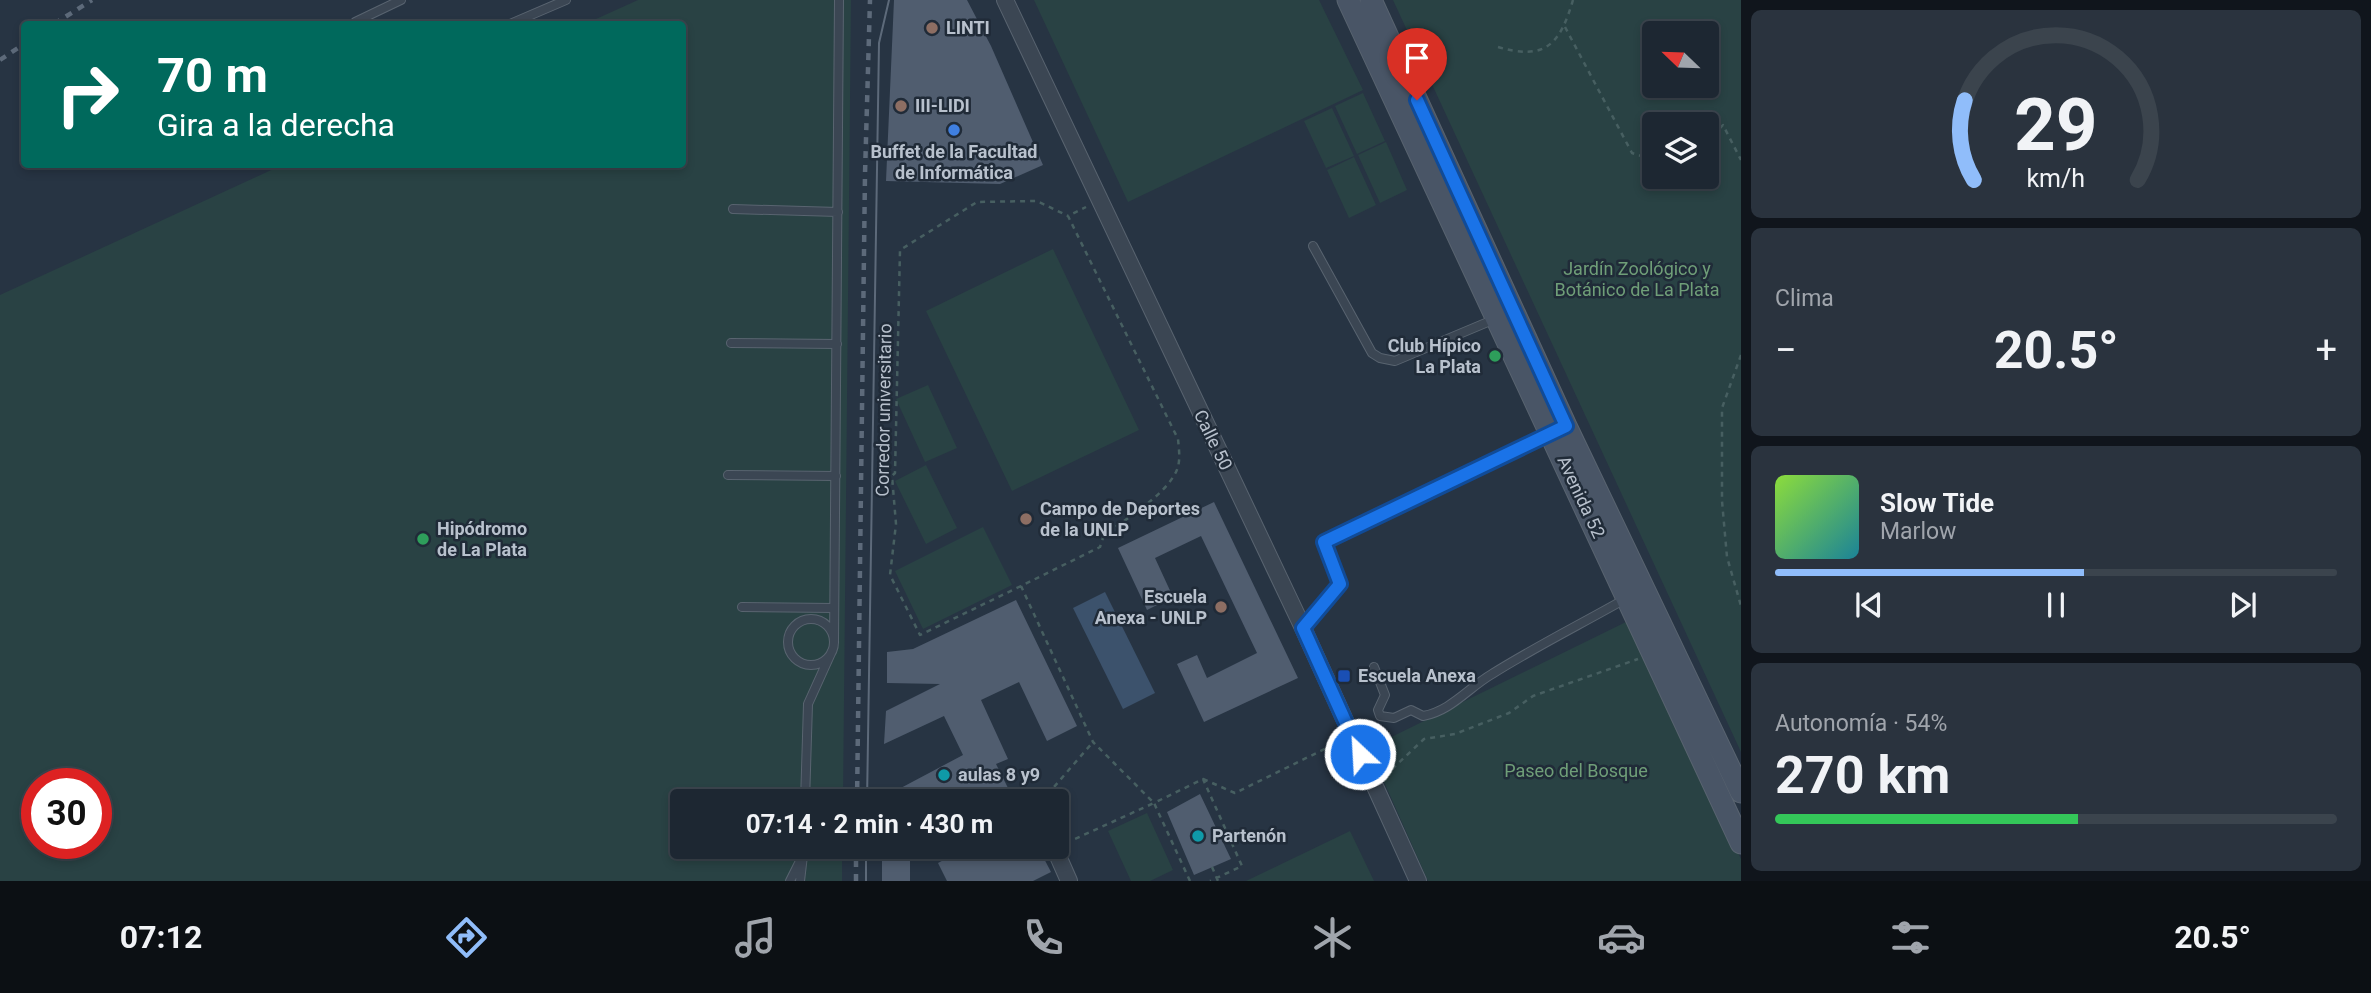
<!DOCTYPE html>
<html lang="es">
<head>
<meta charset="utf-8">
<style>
	body { margin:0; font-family:Roboto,sans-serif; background:#2a333e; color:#f1f3f6; height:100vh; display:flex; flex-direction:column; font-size:26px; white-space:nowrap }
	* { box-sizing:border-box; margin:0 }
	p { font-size:23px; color:#a0a5ac }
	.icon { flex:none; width:38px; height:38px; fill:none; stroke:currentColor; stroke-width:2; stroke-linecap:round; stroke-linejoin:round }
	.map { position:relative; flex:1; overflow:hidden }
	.side { display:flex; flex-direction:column; gap:10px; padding:10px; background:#10151c; width:630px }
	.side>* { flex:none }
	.hud { position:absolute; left:21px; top:21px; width:665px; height:147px; border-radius:7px; box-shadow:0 4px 10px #0003,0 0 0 2px #3b444d; background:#00695c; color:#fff; overflow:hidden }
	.needle { width:46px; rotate:293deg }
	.controls { position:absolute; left:1642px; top:21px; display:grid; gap:14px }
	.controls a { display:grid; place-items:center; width:77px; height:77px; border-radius:7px; background:#1d2732; box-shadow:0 4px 10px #0003,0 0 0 2px #3b444d; font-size:35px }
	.speed { position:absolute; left:21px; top:768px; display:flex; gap:14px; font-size:35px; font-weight:700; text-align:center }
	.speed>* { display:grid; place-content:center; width:91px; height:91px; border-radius:50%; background:#1d2732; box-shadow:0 4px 10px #0003,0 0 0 2px #3b444d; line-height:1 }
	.speed .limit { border:10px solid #d22; background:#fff; color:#111 }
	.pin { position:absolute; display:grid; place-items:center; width:60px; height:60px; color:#fff; margin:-72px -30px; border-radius:50% 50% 50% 0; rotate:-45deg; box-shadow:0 0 7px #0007 }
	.pin .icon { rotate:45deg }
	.me { position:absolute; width:77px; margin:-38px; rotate:335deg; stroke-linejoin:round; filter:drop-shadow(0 0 5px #0008) }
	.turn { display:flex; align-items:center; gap:24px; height:147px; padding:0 21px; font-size:32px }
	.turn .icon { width:91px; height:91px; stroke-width:2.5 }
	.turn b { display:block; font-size:49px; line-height:60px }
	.big { font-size:52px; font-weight:700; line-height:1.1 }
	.side .widget { flex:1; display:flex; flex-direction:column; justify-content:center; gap:10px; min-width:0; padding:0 24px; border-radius:10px; background:#2a333e }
	.side .dial { align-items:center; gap:0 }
	.dial svg { height:182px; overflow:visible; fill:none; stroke:#3b444d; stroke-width:7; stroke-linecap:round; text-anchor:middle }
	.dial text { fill:#f1f3f6; stroke:none }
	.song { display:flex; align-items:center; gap:21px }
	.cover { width:84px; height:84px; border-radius:10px; background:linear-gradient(135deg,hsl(90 70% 55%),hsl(190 70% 35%)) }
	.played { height:7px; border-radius:4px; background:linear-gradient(90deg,#90bdfa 55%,#3b444d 55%) }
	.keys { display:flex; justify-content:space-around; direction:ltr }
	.heat { display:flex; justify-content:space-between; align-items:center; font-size:38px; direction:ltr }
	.charge { height:10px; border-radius:5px; background:linear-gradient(90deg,#34c759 54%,#3b444d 0) }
	.trip { position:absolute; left:670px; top:789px; width:399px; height:70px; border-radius:7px; background:#1d2732; box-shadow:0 4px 10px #0003,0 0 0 2px #3b444d; font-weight:700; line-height:70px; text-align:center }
	.tabs { display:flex; height:112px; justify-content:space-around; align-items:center; background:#0c1014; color:#a0a5ac }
	.tabs .icon { width:49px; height:49px }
	.tabs .on { color:#90bdfa }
	.tabs b { font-size:32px; color:#f1f3f6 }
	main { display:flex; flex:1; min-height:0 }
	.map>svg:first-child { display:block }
	.green { fill:#294244; fill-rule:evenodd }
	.water { fill:#3c526c }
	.building { fill:#505d6f }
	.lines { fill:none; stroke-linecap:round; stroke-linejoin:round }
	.service-casing { stroke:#596470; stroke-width:10 }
	.minor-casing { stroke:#596470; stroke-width:18 }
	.secondary-casing { stroke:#596470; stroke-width:23 }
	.path { stroke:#475f61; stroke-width:2.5; stroke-dasharray:5 5; stroke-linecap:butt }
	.service { stroke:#3b4653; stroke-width:8 }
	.minor { stroke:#3b4653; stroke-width:16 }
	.secondary { stroke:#495566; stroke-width:21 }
	.tram { stroke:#5d6a7a; stroke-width:2 }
	.rail { stroke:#5d6a7a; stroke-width:4.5; stroke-dasharray:7 7; stroke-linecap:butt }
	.route-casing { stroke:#114b97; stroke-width:18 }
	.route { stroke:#1a73e8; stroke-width:12 }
	.education-dot { fill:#8d6e63; stroke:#202b38; stroke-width:2.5 }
	.shop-dot { fill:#3f7fe0; stroke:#202b38; stroke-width:2.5 }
	.leisure-dot { fill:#2e9e5b; stroke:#202b38; stroke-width:2.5 }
	.transit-dot { fill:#1a4fb4; stroke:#202b38; stroke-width:2.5 }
	.culture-dot { fill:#0f9aa8; stroke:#202b38; stroke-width:2.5 }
	.labels { text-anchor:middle; stroke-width:5; stroke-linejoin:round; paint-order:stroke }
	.poi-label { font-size:18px; font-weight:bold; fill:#b8c1cd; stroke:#202b38; text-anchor:start }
	.park-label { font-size:18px; fill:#6f9e78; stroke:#202b38 }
	.street-label { font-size:18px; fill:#b8c1cd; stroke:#202b38 }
</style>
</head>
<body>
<main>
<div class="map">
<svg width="1741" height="881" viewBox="0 0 1741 881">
	<rect width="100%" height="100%" fill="#273443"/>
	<!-- green -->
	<path class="green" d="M638,0H851L843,801L682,802V847H842V881H0V295L282,165L682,164V24H585ZM37,784H96V844H37Z
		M1034,0H1319L1363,90L1128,202Z
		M1393,0H1741V752ZM1654,33H1706V86H1654ZM1654,124H1706V177H1654Z
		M1363,93L1385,141L1357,154L1335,106Z
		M1332,108L1354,156L1326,168L1304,121Z
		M1386,142L1407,190L1380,203L1358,155Z
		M1354,157L1376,205L1349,218L1327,170Z
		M1053,249L1139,430L1012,491L926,311Z
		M928,385L957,448L925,462L896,399Z
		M926,465L957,528L926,544L895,481Z
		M983,527L1012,585L923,629L895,571Z
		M1628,621L1741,859V881H1428L1369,748Z
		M1147,813L1173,870L1150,881H1131L1108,831Z
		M1350,831L1374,881H1246Z"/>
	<!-- water -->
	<path class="water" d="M1105,592L1155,693L1123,709L1073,608Z"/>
	<!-- building -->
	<path class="building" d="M894,0H967L991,46L1043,165L1000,184L886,181Z
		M1214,502L1298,678L1204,722L1177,664L1197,655L1207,678L1257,653L1201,536L1155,558L1173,597L1147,610L1118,548Z
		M1016,600L1077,726L1047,741L1019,682L981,700L1008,759L996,764L1015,802H983L977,790L955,802H903L897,790L963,755L944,716L884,744L886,711L940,684L887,683V652L913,649Z
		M1200,794L1231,859L1194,875L1167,812Z
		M968,847H1038L1051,872L1033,881H947L938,863Z
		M882,851L910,852V881H882Z"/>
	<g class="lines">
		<!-- service casing -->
		<g class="service-casing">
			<path id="service" d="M355,22L401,0
				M510,24L566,0
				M733,209L838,212
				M1313,246L1372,353L1380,358L1395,361L1495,319
				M731,343L837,344
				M728,475L836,476
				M742,607L834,608
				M788 642a23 23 0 1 1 46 0a23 23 0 1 1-46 0Z
				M1303,628L1340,584L1324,542L1551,434
				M834,643L839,0
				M1374,667L1385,695L1378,710L1380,716L1394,718L1411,710L1423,716C1451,711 1468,688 1492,674C1535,647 1581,624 1625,599
				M805,802L808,704L832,651
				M790,881L800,861
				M800,881L804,847"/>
		</g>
		<!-- minor casing -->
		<g class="minor-casing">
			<path id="minor" d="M1005,0L1303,628L1418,881
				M1054,847L1069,881"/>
		</g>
		<!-- secondary casing -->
		<g class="secondary-casing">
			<path id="secondary" d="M1348,0L1741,843
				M1371,0L1566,426L1741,792"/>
		</g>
		<!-- path -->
		<path class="path" d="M1565,27L1632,153L1654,160
			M1498,47C1546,61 1560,44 1573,0
			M1706,143L1723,125L1741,160
			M1741,355L1722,408V501L1727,557L1741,606
			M1021,586L920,635L890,575L896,524L892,476L895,473L900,250L977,202L1037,201L1068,216
			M1383,772L1390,771L1424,739L1455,734L1509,713L1533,696L1638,659
			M1203,779L1235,793L1339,742
			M1041,802L1093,742
			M1066,843L1154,803L1093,742L1021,586L1100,547L1104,535C1126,519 1164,496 1176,472C1181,462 1179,450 1178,439L1068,216L1086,207
			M1212,867L1218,881
			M1190,881L1154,803L1203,779L1242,866L1210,881"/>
		<!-- service -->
		<use href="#service" class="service"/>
		<!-- minor -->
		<use href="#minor" class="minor"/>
		<!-- secondary -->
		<use href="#secondary" class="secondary"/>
		<!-- tram -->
		<path class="tram" d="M867,802L879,43L889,0
			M866,881V847"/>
		<!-- rail -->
		<path class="rail" d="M54,24L92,0
			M0,60L24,44
			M857,802L865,174L870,0
			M856,881V847"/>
	</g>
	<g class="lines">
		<!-- route casing -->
		<g class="route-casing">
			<path id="route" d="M1360,754L1303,628L1340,584L1324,542L1566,426L1417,100"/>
		</g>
		<!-- route -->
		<use href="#route" class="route"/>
	</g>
	<!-- markers -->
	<g class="education-dot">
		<circle cx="932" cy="28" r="7"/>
		<circle cx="901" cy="106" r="7"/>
		<circle cx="1026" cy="519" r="7"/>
		<circle cx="1221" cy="607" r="7"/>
	</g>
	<circle class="shop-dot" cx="954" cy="130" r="7"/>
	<g class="leisure-dot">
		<circle cx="1495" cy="356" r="7"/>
		<circle cx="423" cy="539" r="7"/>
	</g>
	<rect class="transit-dot" x="1337" y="669" width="14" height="14" rx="3.5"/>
	<g class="culture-dot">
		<circle cx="944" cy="775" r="7"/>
		<circle cx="1198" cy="836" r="7"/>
	</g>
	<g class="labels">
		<!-- poi labels -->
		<g class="poi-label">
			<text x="946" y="34">LINTI</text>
			<text x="915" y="112">III-LIDI</text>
			<text x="954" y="158" text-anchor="middle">Buffet de la Facultad<tspan x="954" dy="21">de Informática</tspan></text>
			<text x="1481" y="352" text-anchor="end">Club Hípico<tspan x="1481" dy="21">La Plata</tspan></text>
			<text x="1040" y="515">Campo de Deportes<tspan x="1040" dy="21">de la UNLP</tspan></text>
			<text x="437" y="535">Hipódromo<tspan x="437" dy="21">de La Plata</tspan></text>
			<text x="1207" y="603" text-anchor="end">Escuela<tspan x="1207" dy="21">Anexa - UNLP</tspan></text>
			<text x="1358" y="682">Escuela Anexa</text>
			<text x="958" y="781">aulas 8 y9</text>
			<text x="1212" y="842">Partenón</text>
		</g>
		<!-- park labels -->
		<g class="park-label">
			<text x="1637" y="275">Jardín Zoológico y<tspan x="1637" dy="21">Botánico de La Plata</tspan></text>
			<text x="1576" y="777">Paseo del Bosque</text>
		</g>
		<!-- street labels -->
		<g class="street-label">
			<text transform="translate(884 410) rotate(-89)" y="6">Corredor universitario</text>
			<text transform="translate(1213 440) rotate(64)" y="6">Calle 50</text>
			<text transform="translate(1581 497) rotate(65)" y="6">Avenida 52</text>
		</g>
	</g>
</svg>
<div class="controls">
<a><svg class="needle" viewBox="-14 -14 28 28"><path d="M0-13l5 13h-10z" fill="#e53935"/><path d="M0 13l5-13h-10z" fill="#a0a5ac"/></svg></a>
<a><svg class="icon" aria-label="layers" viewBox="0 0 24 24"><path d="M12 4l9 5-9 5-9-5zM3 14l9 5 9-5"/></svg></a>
</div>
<div class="speed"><div class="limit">30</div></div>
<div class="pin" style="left:1417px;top:100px;background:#d93025"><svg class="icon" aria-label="arrive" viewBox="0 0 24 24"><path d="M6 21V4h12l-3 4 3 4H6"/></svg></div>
<svg class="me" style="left:1360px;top:754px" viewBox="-20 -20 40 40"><circle r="17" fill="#1a73e8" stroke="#fff" stroke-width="3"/><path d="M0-11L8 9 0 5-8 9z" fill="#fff"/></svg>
<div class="trip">07:14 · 2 min · 430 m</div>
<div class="hud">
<div class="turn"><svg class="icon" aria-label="right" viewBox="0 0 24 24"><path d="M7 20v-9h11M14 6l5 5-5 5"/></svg><div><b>70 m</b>Gira a la derecha</div></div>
</div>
</div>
<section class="side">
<div class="widget dial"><svg viewBox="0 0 100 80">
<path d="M14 69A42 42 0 1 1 86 69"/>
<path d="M14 69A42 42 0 0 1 10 34" stroke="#90bdfa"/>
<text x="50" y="56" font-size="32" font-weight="700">29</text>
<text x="50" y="72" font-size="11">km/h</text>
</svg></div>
<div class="widget"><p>Clima</p>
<div class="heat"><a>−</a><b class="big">20.5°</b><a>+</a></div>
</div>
<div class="widget">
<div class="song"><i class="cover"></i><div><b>Slow Tide</b><p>Marlow</p></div></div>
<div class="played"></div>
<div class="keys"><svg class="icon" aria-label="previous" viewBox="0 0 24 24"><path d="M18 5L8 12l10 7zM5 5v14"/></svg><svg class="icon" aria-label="pause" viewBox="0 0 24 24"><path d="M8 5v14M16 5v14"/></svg><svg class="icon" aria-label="next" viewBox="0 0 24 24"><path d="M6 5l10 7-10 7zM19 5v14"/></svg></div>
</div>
<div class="widget"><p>Autonomía · 54%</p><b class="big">270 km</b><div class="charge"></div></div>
</section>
</main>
<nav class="tabs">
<b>07:12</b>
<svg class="icon on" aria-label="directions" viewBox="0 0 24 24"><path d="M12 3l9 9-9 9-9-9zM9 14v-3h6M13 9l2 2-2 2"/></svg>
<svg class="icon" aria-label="music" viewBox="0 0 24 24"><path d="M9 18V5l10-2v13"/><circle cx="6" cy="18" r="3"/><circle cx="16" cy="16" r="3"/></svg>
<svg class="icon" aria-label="phone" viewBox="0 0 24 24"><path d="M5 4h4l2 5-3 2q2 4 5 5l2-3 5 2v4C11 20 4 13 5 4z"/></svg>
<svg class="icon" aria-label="climate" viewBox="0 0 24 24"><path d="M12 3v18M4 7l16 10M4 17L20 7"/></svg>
<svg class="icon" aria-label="car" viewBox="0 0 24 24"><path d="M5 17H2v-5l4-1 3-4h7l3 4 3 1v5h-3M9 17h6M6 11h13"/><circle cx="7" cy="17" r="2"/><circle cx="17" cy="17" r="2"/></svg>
<svg class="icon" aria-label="filters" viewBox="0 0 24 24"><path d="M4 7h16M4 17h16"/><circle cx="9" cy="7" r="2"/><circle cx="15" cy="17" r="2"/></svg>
<b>20.5°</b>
</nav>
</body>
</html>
